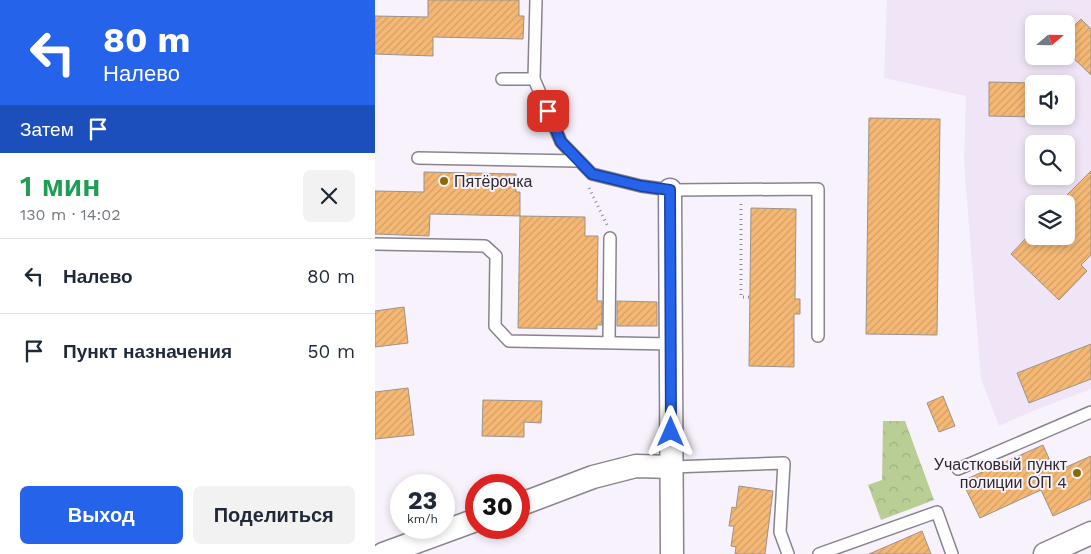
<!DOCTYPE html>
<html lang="ru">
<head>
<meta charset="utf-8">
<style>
	:root { --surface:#fff; --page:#f2f2f3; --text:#1f2937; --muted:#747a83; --line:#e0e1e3; --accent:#2563eb }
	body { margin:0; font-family:"Work Sans",sans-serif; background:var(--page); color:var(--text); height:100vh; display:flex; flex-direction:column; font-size:19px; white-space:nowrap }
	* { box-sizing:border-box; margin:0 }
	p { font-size:16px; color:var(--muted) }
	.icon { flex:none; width:28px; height:28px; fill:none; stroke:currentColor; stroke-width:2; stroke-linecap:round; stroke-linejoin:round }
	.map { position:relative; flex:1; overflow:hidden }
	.panel { display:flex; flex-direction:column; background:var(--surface); width:375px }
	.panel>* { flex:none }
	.banner { background:#2563eb; color:#fff; overflow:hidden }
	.needle { width:32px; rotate:70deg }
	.controls { position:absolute; left:650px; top:15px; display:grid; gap:10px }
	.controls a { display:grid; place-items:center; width:50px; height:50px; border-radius:8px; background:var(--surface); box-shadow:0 2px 8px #0003; font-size:25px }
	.speed { position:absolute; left:15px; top:474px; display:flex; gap:10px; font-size:25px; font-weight:700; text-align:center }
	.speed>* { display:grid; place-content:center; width:65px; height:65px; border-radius:50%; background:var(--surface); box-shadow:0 2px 8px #0003; line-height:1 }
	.speed small { font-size:12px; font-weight:400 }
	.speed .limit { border:8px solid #d22; background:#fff; color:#111 }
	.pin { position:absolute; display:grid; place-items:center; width:42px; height:42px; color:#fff; margin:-21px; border-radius:10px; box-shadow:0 2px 8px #0006 }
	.me { position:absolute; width:55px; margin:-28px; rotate:0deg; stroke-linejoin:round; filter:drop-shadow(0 0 4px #0008) }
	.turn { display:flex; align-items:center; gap:18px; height:105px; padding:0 20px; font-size:22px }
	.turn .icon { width:65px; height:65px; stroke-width:2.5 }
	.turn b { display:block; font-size:35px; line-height:42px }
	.then { display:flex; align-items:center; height:48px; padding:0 20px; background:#0003; gap:10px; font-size:19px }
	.round { display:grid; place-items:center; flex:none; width:52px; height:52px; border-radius:8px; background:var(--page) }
	.headline { display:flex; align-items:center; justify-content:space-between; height:85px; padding:0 20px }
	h1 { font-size:30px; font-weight:600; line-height:38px; color:#1e9e55 }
	.button { display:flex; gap:10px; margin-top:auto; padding:10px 20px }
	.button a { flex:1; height:58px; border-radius:8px; background:var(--accent); color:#fff; font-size:20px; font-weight:600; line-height:58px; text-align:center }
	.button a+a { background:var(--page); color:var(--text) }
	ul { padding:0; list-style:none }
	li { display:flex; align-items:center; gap:15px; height:75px; padding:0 20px; border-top:1px solid var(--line) }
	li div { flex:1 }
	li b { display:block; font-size:19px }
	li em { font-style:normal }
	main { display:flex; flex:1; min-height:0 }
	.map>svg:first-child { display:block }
</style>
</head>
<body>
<main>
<section class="panel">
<div class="banner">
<div class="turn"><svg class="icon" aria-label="left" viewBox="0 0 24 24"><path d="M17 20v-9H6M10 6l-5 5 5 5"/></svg><div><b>80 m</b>Налево</div></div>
<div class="then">Затем<svg class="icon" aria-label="arrive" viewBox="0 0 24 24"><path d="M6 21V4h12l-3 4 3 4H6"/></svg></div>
</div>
<div class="headline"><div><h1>1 мин</h1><p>130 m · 14:02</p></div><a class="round"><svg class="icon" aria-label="close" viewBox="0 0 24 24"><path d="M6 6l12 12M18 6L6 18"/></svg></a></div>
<ul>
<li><svg class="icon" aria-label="left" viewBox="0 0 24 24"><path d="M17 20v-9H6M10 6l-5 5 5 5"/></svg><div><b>Налево</b></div><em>80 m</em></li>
<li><svg class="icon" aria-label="arrive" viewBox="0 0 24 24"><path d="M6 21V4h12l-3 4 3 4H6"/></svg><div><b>Пункт назначения</b></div><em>50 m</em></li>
</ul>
<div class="button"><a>Выход</a><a>Поделиться</a></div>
</section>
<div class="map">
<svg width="716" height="554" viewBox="0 0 716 554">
	<defs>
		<pattern id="park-crowns" width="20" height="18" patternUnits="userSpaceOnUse" patternTransform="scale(1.25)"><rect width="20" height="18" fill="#b8ce94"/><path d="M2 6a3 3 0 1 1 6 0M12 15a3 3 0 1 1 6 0" fill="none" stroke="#9eb180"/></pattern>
		<pattern id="building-hatch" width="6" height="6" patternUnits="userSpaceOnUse" patternTransform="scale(1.25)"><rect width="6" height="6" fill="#f5b874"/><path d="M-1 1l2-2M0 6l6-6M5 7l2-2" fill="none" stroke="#d29e65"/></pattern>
	</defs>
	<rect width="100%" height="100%" fill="#f8f2fc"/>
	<path fill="#efe5f6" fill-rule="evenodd" d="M 512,0 L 716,0 L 716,389 L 660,410 L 624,426 L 606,379 L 589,162 L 591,96 L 509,78 ZM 659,24 L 691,24 L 691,56 L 659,56 ZM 659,84 L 691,84 L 691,116 L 659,116 ZM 659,144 L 691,144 L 691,176 L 659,176 ZM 659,204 L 691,204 L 691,236 L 659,236 Z"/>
	<polygon fill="url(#park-crowns)" points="508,421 530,421 559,500 506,520 493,485 507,480"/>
	<g fill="url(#building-hatch)" stroke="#9b938b">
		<polygon points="53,0 144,0 144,16 149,16 148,39 58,37 58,56 0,54 0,16 53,17"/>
		<polygon points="706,19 716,29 716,75 691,51 691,34"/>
		<polygon points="614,82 659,83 659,117 614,116"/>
		<polygon points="494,118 565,119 562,335 491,334"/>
		<polygon points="716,171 716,255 706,265 712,271 684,300 636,254 653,236 691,236 691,196"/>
		<polygon points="49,172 141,174 141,192 145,192 145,216 55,214 54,236 0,234 0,191 49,192"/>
		<polygon points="376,208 421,209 420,299 425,299 425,314 419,314 419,367 374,366"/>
		<polygon points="145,216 210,217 210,236 223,236 222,301 227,301 227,325 222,325 222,329 143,328"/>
		<polygon points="242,301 282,302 282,326 242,326"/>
		<polygon points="29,307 33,343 0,347 0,311"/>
		<polygon points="716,344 716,379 654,403 642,373"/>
		<polygon points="33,388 39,435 0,439 0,392"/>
		<polygon points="568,396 580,426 564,432 552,403"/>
		<polygon points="108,400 167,401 166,423 149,422 149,437 107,436"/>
		<polygon points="668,445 680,472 716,456 716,499 678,516 666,490 605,518 587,481"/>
		<polygon points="364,486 398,491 390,554 360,554 361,547 356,546 359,526 354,526 357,507 361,508"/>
		<polygon points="547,531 556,554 494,554"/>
	</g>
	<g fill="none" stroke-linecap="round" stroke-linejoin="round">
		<g stroke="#89838d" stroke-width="14">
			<g id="service">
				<polyline points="161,0 159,79 186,142 217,174 266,186 295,190 443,189 443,336"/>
				<polyline points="127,79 159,79"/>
				<polyline points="43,158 204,161"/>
				<polyline points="0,244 110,246 121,256 120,326 134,341 296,344"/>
				<polyline points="234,342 235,238"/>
				<polyline points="297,467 409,463 405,532 413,554"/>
				<polyline points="583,469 716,412"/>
				<polyline points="444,554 562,512 577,554"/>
			</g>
		</g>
		<g stroke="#89838d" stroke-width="25">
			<g id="minor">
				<polyline points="295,190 297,554"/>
				<polyline points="144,505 218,477 261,466 297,467"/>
				<polyline points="8,554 101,520"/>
				<polyline points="670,554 716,533"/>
			</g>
		</g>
		<g stroke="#8c888f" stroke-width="3" stroke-dasharray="1 4" stroke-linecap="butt">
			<polyline points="214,188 232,225"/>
			<polyline points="366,204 366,297 375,297"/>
		</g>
		<use href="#service" stroke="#fff" stroke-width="11"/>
		<use href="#minor" stroke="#fff" stroke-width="22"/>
	</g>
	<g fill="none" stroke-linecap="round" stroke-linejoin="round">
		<g stroke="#184099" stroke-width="12">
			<polyline id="route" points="173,111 186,142 217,174 266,186 295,190 296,432"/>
		</g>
		<use href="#route" stroke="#2563eb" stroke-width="9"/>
	</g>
	<g fill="#8a6b0a" stroke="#f8f2fc" stroke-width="2">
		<circle cx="69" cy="181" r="5"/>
		<circle cx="702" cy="473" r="5"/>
	</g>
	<g text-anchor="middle" stroke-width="4" stroke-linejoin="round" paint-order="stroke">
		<g font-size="16" fill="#2c2a2e" stroke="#f8f2fc" text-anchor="start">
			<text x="79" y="187">Пятёрочка</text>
			<text x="692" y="470" text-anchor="end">Участковый пункт<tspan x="692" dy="18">полиции ОП 4</tspan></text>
		</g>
	</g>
</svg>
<div class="controls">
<a><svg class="needle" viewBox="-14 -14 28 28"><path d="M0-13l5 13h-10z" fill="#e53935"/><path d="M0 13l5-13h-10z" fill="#747a83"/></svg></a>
<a><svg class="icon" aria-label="sound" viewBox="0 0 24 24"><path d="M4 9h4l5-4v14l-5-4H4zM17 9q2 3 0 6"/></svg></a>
<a><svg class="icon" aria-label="search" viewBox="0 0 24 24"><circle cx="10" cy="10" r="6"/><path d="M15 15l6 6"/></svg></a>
<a><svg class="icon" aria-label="layers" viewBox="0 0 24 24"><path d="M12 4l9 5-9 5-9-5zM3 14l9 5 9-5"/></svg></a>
</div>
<div class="speed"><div>23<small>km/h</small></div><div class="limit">30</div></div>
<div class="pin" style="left:173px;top:111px;background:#d93025"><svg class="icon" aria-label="arrive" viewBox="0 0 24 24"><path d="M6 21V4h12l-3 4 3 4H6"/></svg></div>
<svg class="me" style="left:296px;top:432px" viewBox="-20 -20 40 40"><path d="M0-17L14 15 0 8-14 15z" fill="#2563eb" stroke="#fff" stroke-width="4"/></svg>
</div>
</main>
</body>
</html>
